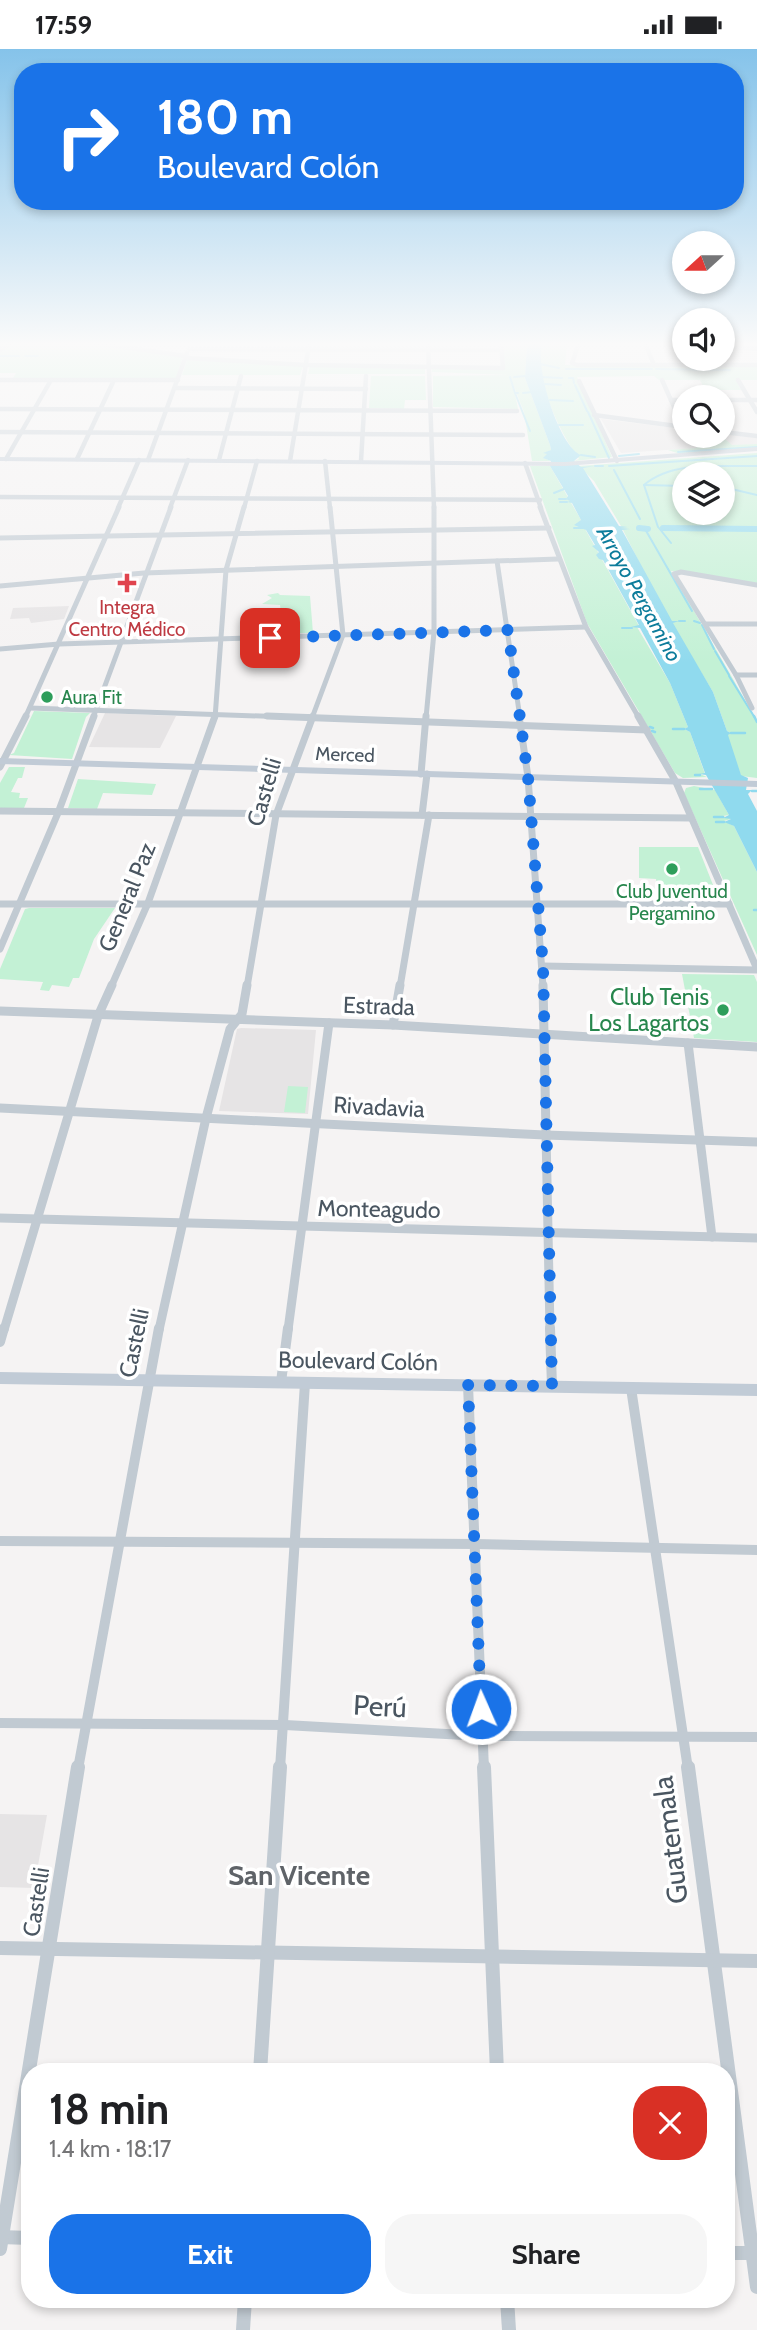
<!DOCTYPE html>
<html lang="en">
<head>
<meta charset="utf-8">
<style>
	:root { --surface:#fff; --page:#f6f6f6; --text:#202124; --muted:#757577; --accent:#1a73e8 }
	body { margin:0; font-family:Cabin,sans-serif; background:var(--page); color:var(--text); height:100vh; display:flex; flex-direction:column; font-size:26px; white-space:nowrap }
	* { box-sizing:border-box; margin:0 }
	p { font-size:23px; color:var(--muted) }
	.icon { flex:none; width:38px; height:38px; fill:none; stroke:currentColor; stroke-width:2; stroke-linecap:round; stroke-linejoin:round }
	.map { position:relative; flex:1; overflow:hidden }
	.drawer { position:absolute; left:21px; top:2014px; width:714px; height:245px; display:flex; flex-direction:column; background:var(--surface); border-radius:28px; box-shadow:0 4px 10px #0003 }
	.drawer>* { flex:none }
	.hud { position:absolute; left:14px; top:14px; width:730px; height:147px; border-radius:28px; box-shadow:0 4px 10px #0003; background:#1a73e8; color:#fff; overflow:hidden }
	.needle { width:46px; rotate:249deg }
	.controls { position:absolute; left:672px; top:182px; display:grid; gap:14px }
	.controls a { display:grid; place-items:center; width:63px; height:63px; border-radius:50%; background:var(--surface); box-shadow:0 4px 10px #0003; font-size:35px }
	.pin { position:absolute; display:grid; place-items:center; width:60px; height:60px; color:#fff; margin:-30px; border-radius:14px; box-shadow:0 4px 10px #0006 }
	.me { position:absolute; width:77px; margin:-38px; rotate:358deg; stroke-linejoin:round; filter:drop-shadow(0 0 5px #0008) }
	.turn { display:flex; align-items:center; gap:24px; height:147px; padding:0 28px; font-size:32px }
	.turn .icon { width:91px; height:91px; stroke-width:2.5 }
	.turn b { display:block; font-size:49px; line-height:60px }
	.round { display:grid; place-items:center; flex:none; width:74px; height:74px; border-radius:28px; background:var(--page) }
	.summary { display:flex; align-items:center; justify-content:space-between; height:119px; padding:0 28px }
	h1 { font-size:42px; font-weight:800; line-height:52px }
	.cta { display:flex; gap:14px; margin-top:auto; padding:14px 28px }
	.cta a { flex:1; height:80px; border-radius:28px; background:var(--accent); color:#fff; font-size:28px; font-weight:800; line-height:80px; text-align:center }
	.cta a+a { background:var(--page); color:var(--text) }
	.status { display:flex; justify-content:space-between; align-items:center; height:49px; padding:0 35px; background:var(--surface); direction:ltr }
	.status svg { height:19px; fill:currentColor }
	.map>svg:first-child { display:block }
</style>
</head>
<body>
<div class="status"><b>17:59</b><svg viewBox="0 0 49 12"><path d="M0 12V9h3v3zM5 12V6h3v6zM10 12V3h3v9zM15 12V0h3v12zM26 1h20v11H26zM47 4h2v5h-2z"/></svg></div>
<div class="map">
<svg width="757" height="2281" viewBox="0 0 757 2281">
	<rect width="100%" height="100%" fill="#f5f3f3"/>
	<g fill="#e6e4e5">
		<polygon points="601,370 684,380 684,387 723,385 757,389 757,395 621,404"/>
		<polygon points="69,557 64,570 31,574 29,569 10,570 13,559"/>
		<polygon points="105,664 152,666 176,667 160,699 89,698"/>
		<polygon points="241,979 316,981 308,1065 219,1062 237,980"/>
		<polygon points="0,1765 47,1766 34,1839 0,1838"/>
	</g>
	<g fill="#c3f1d5" fill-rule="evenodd">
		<polygon points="0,294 89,294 183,308 175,331 13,329 16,324 0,324"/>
		<polygon points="503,294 527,294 525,329 550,396 551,401 544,409 551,412 532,412 524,363 513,335 518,360 433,358 433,327 509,326 432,323 432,320 505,320"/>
		<path d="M 543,294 L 567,294 L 565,316 L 757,317 L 757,331 L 736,331 L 741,341 L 705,341 L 700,331 L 659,331 L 654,327 L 577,328 L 612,408 L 574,412 L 579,410 L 577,406 C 560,385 530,319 543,294 Z"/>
		<polygon points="187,311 303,317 300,326 182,326"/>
		<polygon points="310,317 425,320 425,325 308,325"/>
		<polygon points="371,327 425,327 426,351 405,351 404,360 369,359"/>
		<polygon points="725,390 732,396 757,395 757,400 680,405 668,401 697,399 692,393"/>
		<path d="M 757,404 L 757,534 L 671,522 L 757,672 L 757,729 L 741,727 L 727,686 L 731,684 L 727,682 L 713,643 L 659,553 L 621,477 L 594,432 L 579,417 ZM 684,425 L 723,425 L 723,464 L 684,464 Z"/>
		<polygon points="530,417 550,417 581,471 576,477 584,478 639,577 637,578 670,634 688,678 684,680 690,683 705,725 700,725 707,728 683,729 675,724 587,574"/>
		<polygon points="278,544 280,546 310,547 313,584 297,584 297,569 282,570 280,556 262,555 272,549 267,546"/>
		<polygon points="34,662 90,664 86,668 72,710 9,706 14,704"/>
		<polygon points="9,718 25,718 22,729 18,729 11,743 20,744 19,749 28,749 24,759 0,759 0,734"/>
		<polygon points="78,730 156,735 152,746 103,744 97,760 68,759"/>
		<polygon points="694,737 715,741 729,766 723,767 731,770 724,772 734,777 757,823 757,906 684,744 686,739"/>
		<polygon points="639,798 698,798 719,851 660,852 656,830 639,829"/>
		<polygon points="29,859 115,859 94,890 79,929 73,929 69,938 52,936 49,942 40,941 43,933 0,930 0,920 25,860"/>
		<polygon points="682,925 754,926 757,933 757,993 694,989"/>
		<polygon points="288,1037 308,1038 305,1064 284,1063"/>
	</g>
	<path fill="#90daee" d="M 527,294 L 543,294 C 533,314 559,398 581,406 L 574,412 L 581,418 L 595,417 L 583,419 L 619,477 L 628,478 L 621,479 L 630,480 L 622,481 L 672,572 L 679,572 L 673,574 L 713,643 L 727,682 L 731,684 L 728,686 L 741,726 L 748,729 L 746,741 L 752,741 L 748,745 L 757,762 L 757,823 L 734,777 L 724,773 L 731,770 L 723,769 L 729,766 L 706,726 L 699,725 L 705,724 L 690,683 L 684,680 L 688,678 L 670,634 L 640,579 L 631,578 L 639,576 L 603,511 L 599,510 L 596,506 L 599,503 L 592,497 L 595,496 L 586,481 L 574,476 L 581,471 L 572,454 L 567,453 L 570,452 L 566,450 L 568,447 L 550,417 L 551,412 L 543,409 L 547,405 L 543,404 L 551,401 L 550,396 L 525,329 Z"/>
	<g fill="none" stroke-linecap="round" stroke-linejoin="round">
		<g stroke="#90daee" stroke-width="2">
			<polyline points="0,307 19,307"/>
			<polyline points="25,307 38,307"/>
			<polyline points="540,315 559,319"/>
			<polyline points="566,320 652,320"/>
			<polyline points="656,320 730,321"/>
			<polyline points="510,328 515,344"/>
			<polyline points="514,328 526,327"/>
			<polyline points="541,328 562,329"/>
			<polyline points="569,329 573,329 574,334"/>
			<polyline points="545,335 561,336"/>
			<polyline points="575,336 587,362"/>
			<polyline points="518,344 515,344 530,382"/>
			<polyline points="523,344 532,343"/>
			<polyline points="550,351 573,352"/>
			<polyline points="588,363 609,409"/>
			<polyline points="559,376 583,376"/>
			<polyline points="678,403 757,398"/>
			<polyline points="581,406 595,408"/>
			<polyline points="619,407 639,405"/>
			<polyline points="595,417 603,417"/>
			<polyline points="609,417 757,407"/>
			<polyline points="614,421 640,470"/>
			<path d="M 644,436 C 673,411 721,418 757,417"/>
			<polyline points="644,436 658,478"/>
			<polyline points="644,436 684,437"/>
			<polyline points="723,438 757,446"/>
			<polyline points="554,444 564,440"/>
			<polyline points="559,450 566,450"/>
			<polyline points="560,453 567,453"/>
			<polyline points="574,479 583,479"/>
			<polyline points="659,479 671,494"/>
			<polyline points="645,480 668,520"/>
			<polyline points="668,520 692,562"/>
			<polyline points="679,572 685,572"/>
			<polyline points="694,572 700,574"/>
			<polyline points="702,576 714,600"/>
			<polyline points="622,579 632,579"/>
			<polyline points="715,602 729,626"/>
			<polyline points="729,627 755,669"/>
		</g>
		<g stroke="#90daee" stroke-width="2.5">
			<polyline points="754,667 757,673"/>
			<polyline points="650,678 653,679"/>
			<polyline points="673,680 684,680"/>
			<polyline points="652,682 655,683"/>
			<polyline points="731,684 745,684"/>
			<polyline points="695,726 700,726"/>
			<polyline points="700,740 712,740"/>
			<polyline points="752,742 757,742"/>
			<polyline points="714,768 723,768"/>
			<polyline points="716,773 724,773"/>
			<polyline points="754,861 757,861"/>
		</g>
		<g stroke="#90daee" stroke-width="6">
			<polyline points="639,479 648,480"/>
			<polyline points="663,479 757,480"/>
		</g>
		<g stroke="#c1cad2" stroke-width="4.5">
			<polyline points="95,294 186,307"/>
			<polyline points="428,294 434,459"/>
			<polyline points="579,294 572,314 577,316 757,316"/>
			<polyline points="645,294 654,316"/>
			<polyline points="675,294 684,295"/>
			<polyline points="723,297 757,300"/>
			<polyline points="189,300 502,301"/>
			<polyline points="0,301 11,294"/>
			<polyline points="186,309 306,316 503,319 501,294"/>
			<polyline points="0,331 178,331"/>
			<polyline points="662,331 683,378"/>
			<polyline points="738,331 757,363"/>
			<polyline points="579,332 617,412"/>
			<polyline points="175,339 366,340"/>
			<polyline points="671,351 684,351"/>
			<polyline points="723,351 757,351"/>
			<polyline points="0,360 517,362"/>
			<polyline points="594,366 684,378"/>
			<polyline points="0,383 523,386"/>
			<polyline points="723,383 757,387"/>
			<polyline points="6,410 51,331"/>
			<polyline points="77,410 114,331"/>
			<polyline points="148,411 187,304"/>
			<polyline points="219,411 241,327"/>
			<polyline points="290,412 309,296"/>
			<polyline points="325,412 330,459"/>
			<polyline points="361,412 366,327"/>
			<polyline points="525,414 541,459"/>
			<polyline points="0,448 540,451"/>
			<polyline points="118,459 139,411"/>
			<polyline points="170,459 188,411"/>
			<polyline points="244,459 257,412"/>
		</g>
		<g stroke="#c1cad2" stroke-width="5">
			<polyline points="540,458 586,578 639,669"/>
			<polyline points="0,489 549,479"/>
			<polyline points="497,512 520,669"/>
			<polyline points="0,537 144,524 558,510"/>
			<polyline points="706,575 757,575"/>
			<polyline points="0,600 59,595 586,578"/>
			<polyline points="736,626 757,626"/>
			<polyline points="30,659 316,669"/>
			<polyline points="752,659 736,626 674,525 681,523 757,536"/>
			<polyline points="25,669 119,458"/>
			<polyline points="93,669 171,458"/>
			<polyline points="215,669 226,521 244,458"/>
			<polyline points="312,669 343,586 330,458"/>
			<polyline points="426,669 434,583 434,458"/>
		</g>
		<g stroke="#c1cad2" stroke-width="7">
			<polyline points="267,667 647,681"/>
			<polyline points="519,667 528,728 543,938"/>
			<polyline points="638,667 676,733 757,920"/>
			<polyline points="0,718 26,667"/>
			<polyline points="421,725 426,667"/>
			<polyline points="0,762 691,769"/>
			<polyline points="422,766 427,725"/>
			<polyline points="0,855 729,855"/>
			<polyline points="0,900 58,764 94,667"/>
			<polyline points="543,917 757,921"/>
			<polyline points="111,938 148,854 215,667"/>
			<polyline points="247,938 276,766 313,667"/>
			<polyline points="400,938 429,766"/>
		</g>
		<g stroke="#c1cad2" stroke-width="9">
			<polyline points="543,936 550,1281"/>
			<polyline points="0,962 393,976 757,998"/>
			<polyline points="393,976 400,936"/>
			<polyline points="688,994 712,1188"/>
			<polyline points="0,1059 545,1086 757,1093"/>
			<polyline points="0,1169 757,1189"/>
			<polyline points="4,1281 98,967 112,936"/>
			<polyline points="159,1281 206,1069 230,980 242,965 247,936"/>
			<polyline points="288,1281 329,974"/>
		</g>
		<g stroke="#c1cad2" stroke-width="10">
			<polyline points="550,1279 552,1337"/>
			<polyline points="0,1293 4,1279"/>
			<polyline points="281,1333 288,1279"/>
			<polyline points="468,1336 484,1720"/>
			<polyline points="631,1339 688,1720"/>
			<polyline points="0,1492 476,1495 757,1501"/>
			<polyline points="0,1674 285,1676 482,1687 757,1688"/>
			<polyline points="78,1720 159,1279"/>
			<polyline points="280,1720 305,1334"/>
		</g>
		<g stroke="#c1cad2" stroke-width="14">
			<polyline points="484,1718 497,2023"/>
			<polyline points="688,1718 757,2238"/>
			<polyline points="0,1899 757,1912"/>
			<polyline points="260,2023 280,1718"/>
			<polyline points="0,2188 30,2189"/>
			<polyline points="0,2200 78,1718"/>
			<polyline points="726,2204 755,2204"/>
			<polyline points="507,2250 509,2281"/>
			<polyline points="243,2281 245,2250"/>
		</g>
		<g fill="#c1cbd6" fill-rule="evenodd">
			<polygon points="757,398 757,402 565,417 0,412 0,408 565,413"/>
			<polygon points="0,709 757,732 757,738 0,715"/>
			<polygon points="0,1323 757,1335 757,1347 0,1335"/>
		</g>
	</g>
	<linearGradient id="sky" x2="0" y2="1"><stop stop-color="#85c3ea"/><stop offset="0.48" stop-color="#fafafa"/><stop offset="1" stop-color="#fafafa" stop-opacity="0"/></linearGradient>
	<rect width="757" height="614" fill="url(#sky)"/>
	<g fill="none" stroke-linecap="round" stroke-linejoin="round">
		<polyline stroke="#1a73e8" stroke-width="12" stroke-dasharray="0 21.6" points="270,589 508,581 528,728 543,917 552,1337 468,1336 481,1660"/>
	</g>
	<path fill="#e0444e" stroke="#fff" stroke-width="2.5" d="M123.5 523.5h7v7h7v7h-7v7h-7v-7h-7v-7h7z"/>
	<g fill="#2e9e5b" stroke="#fff" stroke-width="2.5">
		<circle cx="47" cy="648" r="7"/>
		<circle cx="672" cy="820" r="7"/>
		<circle cx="723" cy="961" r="7"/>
	</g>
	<g text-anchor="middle" stroke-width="7" stroke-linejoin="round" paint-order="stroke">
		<g font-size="19" fill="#be3a42" stroke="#fff">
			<text x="127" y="565">Integra<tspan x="127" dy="22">Centro Médico</tspan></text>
		</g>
		<g font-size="19" fill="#27864d" stroke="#fff" text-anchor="start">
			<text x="61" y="655">Aura Fit</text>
			<text x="672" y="849" text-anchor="middle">Club Juventud<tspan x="672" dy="22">Pergamino</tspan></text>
		</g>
		<g font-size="19" fill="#4a5661" stroke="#fff">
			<text transform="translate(345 705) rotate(2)" y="7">Merced</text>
		</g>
		<g font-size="21" font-style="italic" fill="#0c7c9b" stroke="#fff">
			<text transform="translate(639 545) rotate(61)" y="7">Arroyo Pergamino</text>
		</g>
		<g font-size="23" fill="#4a5661" stroke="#fff">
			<text transform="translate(264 743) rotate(-74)" y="8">Castelli</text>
			<text transform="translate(127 848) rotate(-68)" y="8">General Paz</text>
			<text transform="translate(379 957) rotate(2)" y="8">Estrada</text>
			<text transform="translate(379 1058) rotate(3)" y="8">Rivadavia</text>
			<text transform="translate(379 1160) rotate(1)" y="8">Monteagudo</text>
			<text transform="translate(134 1294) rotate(-78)" y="8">Castelli</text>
			<text transform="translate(358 1312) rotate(1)" y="8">Boulevard Colón</text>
			<text transform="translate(36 1853) rotate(-81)" y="8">Castelli</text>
		</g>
		<g font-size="23" fill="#27864d" stroke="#fff" text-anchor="end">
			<text x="709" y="956">Club Tenis<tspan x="709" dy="26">Los Lagartos</tspan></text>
		</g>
		<g font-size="28" fill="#4a5661" stroke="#fff">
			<text transform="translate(380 1657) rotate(3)" y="10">Perú</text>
			<text transform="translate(670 1791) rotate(-97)" y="10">Guatemala</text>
		</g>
		<g font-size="28" font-weight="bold" fill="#5f6368" stroke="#fff">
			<text x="299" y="1836">San Vicente</text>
		</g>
	</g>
</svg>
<div class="controls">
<a><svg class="needle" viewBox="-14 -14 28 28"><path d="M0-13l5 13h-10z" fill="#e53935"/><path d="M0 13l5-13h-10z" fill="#757577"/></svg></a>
<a><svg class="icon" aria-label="sound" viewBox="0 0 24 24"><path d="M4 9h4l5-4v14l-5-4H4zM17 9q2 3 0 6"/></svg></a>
<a><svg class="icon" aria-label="search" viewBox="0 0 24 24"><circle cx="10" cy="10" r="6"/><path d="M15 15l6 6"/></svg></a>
<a><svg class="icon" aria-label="layers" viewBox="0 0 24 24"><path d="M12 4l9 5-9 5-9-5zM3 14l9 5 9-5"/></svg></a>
</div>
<div class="pin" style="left:270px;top:589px;background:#d93025"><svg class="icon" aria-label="arrive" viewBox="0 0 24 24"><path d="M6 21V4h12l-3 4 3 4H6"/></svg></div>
<svg class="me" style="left:481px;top:1660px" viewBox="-20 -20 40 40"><circle r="17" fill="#1a73e8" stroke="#fff" stroke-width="3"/><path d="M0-11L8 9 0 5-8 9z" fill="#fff"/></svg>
<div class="hud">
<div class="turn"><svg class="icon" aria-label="right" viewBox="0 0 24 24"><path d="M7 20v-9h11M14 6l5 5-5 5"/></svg><div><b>180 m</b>Boulevard Colón</div></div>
</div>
<section class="drawer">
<div class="summary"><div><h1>18 min</h1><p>1.4 km · 18:17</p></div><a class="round" style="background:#d93025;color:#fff"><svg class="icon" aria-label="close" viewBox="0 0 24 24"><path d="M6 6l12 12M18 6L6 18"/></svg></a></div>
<div class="cta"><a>Exit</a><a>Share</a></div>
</section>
</div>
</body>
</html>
